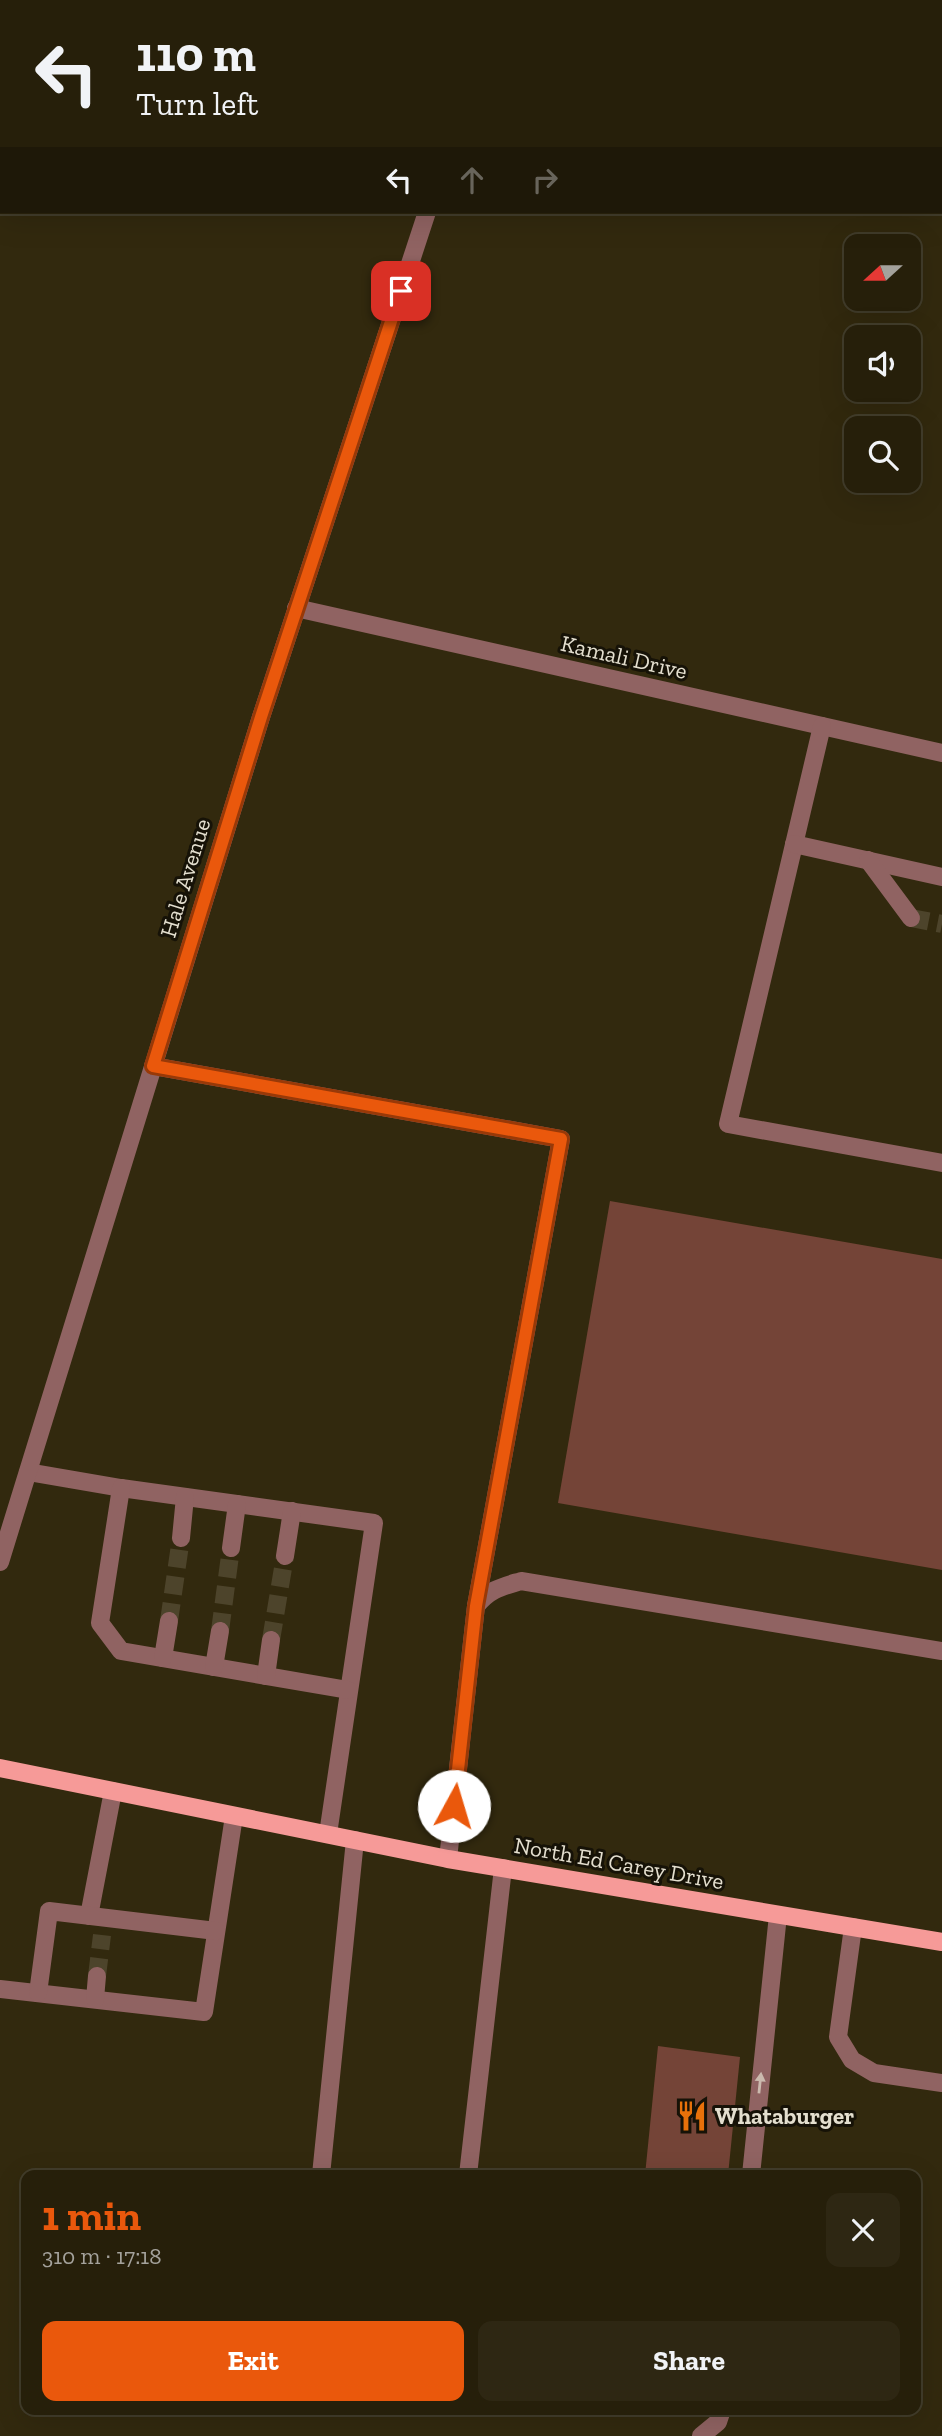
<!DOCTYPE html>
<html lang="en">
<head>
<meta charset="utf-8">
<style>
	:root { --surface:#261f0a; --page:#2e2713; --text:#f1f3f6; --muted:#a4a29c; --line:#423d2b; --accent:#ea580c }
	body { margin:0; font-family:"Zilla Slab",serif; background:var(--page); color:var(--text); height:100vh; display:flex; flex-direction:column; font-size:26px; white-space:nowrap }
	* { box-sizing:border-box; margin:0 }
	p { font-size:23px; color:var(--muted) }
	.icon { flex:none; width:38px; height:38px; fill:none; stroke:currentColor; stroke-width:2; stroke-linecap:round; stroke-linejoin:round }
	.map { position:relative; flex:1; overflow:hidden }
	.drawer { position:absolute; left:21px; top:2170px; width:900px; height:245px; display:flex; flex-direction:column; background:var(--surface); border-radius:14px; box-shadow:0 7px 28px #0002,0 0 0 2px var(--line) }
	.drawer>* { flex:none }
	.top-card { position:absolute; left:0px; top:0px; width:943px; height:214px; box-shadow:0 7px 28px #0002,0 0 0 2px var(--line); background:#261f0a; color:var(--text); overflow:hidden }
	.needle { width:46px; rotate:249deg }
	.tools { position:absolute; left:844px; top:234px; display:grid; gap:14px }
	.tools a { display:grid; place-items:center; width:77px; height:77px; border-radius:14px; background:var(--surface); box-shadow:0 7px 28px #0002,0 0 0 2px var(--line); font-size:35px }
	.pin { position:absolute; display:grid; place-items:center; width:60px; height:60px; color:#fff; margin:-30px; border-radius:14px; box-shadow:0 4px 10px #0006 }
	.me { position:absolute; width:77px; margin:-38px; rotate:6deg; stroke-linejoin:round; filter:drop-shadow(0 0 5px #0008) }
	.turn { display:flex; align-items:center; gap:24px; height:147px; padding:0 21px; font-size:32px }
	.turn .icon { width:91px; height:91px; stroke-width:2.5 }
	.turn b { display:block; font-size:49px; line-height:60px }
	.lanes { display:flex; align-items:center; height:66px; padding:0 21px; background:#0003; justify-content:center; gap:35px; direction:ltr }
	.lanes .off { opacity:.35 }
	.round { display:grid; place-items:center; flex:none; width:74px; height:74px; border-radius:14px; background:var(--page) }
	.overview { display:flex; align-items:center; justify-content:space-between; height:119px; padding:0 21px }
	h1 { font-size:42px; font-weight:800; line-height:52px; color:var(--accent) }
	.button { display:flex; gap:14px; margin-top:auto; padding:14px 21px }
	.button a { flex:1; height:80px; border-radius:14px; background:var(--accent); color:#fff; font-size:28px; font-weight:800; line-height:80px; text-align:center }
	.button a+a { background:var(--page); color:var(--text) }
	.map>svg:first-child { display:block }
</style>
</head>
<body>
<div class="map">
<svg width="942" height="2436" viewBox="0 0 942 2436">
	<rect width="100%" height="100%" fill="#32290e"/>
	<g fill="#744437">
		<polygon points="610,1201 942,1259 942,1570 558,1503"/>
		<polygon points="658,2046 740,2057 728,2175 645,2175"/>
	</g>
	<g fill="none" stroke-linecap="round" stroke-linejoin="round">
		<g stroke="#4d442b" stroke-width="18" stroke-dasharray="18 9" stroke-linecap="butt">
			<polyline points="911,918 942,924"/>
			<polyline points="169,1621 181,1538"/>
			<polyline points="220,1631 231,1548"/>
			<polyline points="271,1640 285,1556"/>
			<polyline points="97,1976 102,1935"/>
		</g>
		<g stroke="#906362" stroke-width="18">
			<polyline points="881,0 886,2"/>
			<polyline points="496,2 496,0"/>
			<polyline points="914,2 915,0"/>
			<polyline points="942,164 942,165"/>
			<polyline points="296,608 942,753"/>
			<polyline points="822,726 728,1124 942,1163"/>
			<polyline points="794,844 942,877"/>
			<polyline points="868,860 911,918"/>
			<polyline points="153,1066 561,1139 476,1606"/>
			<polyline points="28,1472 121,1488 374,1523 328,1834"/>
			<polyline points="121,1488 100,1623 121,1651 348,1690"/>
			<polyline points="181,1538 185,1497"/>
			<polyline points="231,1548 237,1504"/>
			<polyline points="285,1556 292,1511"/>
			<polyline points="0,1562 261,717 427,212"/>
			<polyline points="163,1658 169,1621"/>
			<polyline points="214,1667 220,1631"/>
			<polyline points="266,1676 271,1640"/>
			<path d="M 448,1859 L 476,1606 C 490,1589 501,1587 521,1581 L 942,1651"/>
			<polyline points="89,1916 113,1791"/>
			<polyline points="853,1927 838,2037 852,2060 874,2073 942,2083"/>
			<polyline points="0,1989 204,2012 234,1816"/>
			<polyline points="38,1993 49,1911 216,1931"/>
			<polyline points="95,1999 97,1976"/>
			<polyline points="321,2175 355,1840"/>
			<polyline points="468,2175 503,1868"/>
			<polyline points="751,2175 778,1915"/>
			<polyline points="701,2436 718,2422 722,2410"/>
		</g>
		<polyline stroke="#f69a98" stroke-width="18" points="0,1768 448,1859 942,1942"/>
	</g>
	<defs><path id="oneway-solid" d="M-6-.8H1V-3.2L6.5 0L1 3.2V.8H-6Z" transform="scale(1.75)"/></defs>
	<use fill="#cbbaae" href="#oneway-solid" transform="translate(760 2083) rotate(-84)"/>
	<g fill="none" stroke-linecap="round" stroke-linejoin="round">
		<g stroke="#983908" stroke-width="18">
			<polyline id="route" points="401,291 261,717 153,1066 561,1139 476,1606 454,1806"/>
		</g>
		<use href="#route" stroke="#ea580c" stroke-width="12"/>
	</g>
	<defs>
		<g id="restaurant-bare" transform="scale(2.415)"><path d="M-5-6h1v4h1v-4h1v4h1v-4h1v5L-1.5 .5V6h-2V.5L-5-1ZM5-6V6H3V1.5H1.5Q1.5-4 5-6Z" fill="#e8710a" stroke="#161207" stroke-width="2.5" paint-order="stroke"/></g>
	</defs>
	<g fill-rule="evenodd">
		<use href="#restaurant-bare" x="692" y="2116"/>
	</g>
	<g text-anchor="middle" stroke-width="6" stroke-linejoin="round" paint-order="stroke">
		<g font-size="23" fill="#e4dfcf" stroke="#161207">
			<text transform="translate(624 657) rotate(13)" y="8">Kamali Drive</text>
			<text transform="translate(185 878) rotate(-73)" y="8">Hale Avenue</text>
			<text transform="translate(619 1863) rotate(10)" y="8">North Ed Carey Drive</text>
		</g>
		<g font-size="23" font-weight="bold" fill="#e4dfcf" stroke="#161207" text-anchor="start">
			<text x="715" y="2124">Whataburger</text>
		</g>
	</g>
</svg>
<div class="tools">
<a><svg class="needle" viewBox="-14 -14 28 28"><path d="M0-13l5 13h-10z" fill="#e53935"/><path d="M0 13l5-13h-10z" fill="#a4a29c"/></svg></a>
<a><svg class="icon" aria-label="sound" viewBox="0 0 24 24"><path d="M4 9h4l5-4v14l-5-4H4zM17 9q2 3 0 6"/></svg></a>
<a><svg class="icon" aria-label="search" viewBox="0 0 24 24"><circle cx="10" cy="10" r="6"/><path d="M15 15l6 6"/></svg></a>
</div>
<div class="pin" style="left:401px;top:291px;background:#d93025"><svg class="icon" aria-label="arrive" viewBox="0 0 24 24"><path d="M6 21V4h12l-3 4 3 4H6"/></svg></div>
<svg class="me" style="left:454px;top:1806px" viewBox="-20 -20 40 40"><circle r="19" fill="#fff"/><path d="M0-13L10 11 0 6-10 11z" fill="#ea580c"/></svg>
<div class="top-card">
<div class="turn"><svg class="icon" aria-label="left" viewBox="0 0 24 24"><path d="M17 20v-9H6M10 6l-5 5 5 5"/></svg><div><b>110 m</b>Turn left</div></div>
<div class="lanes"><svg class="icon" aria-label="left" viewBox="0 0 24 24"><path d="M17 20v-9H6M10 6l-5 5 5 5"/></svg><svg class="icon off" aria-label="ahead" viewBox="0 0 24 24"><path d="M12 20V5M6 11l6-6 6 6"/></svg><svg class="icon off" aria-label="right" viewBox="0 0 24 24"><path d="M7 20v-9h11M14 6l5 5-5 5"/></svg></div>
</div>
<section class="drawer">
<div class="overview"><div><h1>1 min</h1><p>310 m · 17:18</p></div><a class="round"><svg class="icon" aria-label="close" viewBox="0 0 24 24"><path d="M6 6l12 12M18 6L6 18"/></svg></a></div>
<div class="button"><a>Exit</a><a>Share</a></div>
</section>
</div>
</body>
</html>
